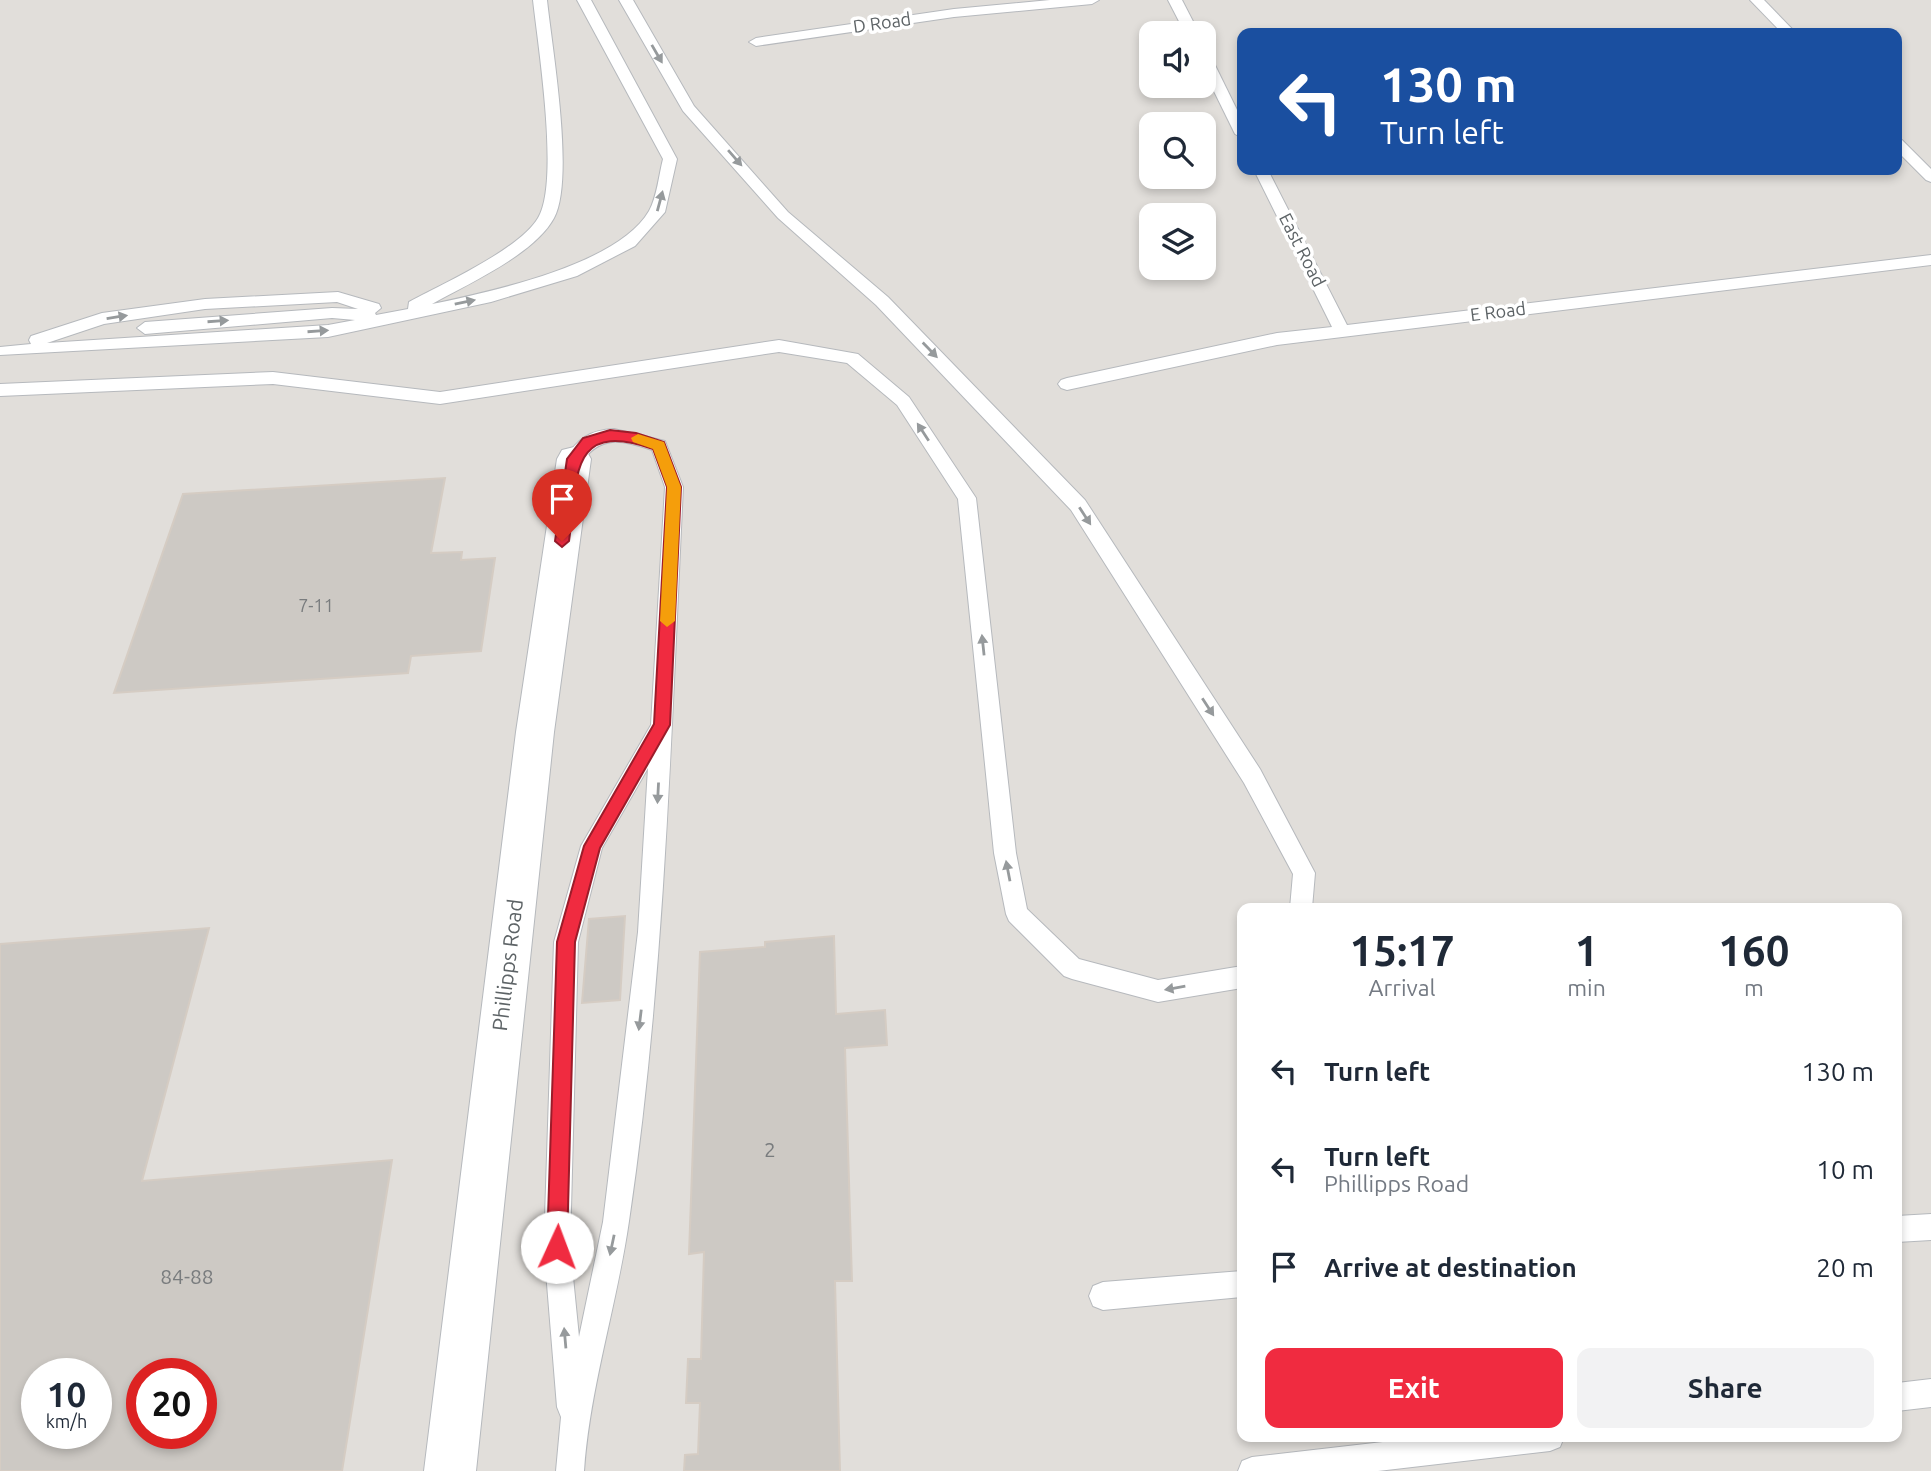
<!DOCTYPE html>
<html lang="en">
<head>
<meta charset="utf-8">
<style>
	:root { --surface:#fff; --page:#f2f2f3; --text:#1f2937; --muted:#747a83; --accent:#f02b40 }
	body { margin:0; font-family:Ubuntu,sans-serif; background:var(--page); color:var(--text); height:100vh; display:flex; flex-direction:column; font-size:26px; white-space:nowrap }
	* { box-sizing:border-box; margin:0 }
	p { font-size:23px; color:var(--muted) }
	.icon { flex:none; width:38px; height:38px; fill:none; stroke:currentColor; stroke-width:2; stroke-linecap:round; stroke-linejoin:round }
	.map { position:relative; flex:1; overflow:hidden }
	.panel { position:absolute; left:1237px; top:903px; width:665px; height:539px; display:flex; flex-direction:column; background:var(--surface); border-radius:14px; box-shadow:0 4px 10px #0003 }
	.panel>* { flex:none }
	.banner { position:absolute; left:1237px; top:28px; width:665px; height:147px; border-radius:14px; box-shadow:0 4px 10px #0003; background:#1a4fa0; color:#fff; overflow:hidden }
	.buttons { position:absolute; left:1139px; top:21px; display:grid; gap:14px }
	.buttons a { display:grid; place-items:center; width:77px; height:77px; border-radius:14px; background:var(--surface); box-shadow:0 4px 10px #0003; font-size:35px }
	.speed { position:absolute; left:21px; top:1358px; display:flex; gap:14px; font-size:35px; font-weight:700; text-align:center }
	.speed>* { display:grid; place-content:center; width:91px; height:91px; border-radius:50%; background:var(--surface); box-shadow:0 4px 10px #0003; line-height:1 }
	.speed small { font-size:18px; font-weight:400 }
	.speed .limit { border:10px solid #d22; background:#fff; color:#111 }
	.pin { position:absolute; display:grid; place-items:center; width:60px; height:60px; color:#fff; margin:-72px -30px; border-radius:50% 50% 50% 0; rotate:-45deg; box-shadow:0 0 7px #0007 }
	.pin .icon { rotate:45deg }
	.me { position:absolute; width:77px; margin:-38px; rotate:2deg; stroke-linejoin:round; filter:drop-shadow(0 0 5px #0008) }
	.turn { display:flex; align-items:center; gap:24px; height:147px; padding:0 28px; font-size:32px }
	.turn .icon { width:91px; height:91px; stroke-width:2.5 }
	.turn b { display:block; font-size:49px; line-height:60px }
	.eta { display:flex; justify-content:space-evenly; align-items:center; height:119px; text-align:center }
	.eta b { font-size:42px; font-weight:700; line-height:49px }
	.primary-button { display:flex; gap:14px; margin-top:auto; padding:14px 28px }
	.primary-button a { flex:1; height:80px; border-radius:14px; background:var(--accent); color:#fff; font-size:28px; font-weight:700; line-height:80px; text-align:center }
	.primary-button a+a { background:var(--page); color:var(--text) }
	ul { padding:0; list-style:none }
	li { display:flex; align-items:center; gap:21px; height:98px; padding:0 28px }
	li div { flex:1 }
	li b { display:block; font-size:26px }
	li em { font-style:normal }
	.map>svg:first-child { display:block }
</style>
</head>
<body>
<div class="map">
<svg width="1931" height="1471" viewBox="0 0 1931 1471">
	<rect width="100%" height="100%" fill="#f0ece5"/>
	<path fill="#e1deda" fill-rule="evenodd" d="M 0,0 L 1931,0 L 1931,1471 L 0,1471 ZM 1152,33 L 1204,33 L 1204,86 L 1152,86 ZM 1242,33 L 1897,33 L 1897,170 L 1242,170 ZM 1152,124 L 1204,124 L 1204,177 L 1152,177 ZM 1152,215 L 1204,215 L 1204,268 L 1152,268 ZM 1242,908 L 1897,908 L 1897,1437 L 1242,1437 ZM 37,1374 L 96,1374 L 96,1433 L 37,1433 ZM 142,1374 L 201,1374 L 201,1433 L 142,1433 Z"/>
	<g fill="#cdc9c4" stroke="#d5ccc3" stroke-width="2" fill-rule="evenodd">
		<polygon points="445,478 431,553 462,552 461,560 495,558 481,651 411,656 408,673 114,693 183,494"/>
		<polygon points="625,916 620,1000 582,1003 589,919"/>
		<path d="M 209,928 L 142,1181 L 392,1160 L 342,1471 L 0,1471 L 0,944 ZM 37,1374 L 96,1374 L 96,1433 L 37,1433 ZM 142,1374 L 201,1374 L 201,1433 L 142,1433 Z"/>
		<polygon points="834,936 836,1014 885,1010 887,1045 845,1048 852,1281 835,1281 840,1471 684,1471 685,1455 698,1454 700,1403 686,1403 688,1359 701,1359 704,1252 689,1254 700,952 765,947 765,942"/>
	</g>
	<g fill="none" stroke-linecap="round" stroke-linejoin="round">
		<g stroke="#b6b9bd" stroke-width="2">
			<g id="service">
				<path d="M 533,0 L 547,0 C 552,48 575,179 554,218 C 534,255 467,284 432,304 C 489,292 618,265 649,211 C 657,197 659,174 663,159 L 577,0 L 591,0 L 677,159 L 665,212 L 635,246 L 577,276 L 491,302 L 328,337 L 0,355 L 0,347 L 31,344 L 29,340 L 31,336 L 102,313 L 205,299 L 338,292 L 379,304 L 381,308 L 375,313 L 376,315 L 408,309 L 409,302 C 442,284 520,249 538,218 C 560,182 538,46 533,0 ZM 337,302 L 358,309 L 332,308 L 145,322 L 137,328 L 145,334 L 332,318 L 355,320 L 328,325 L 47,343 L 104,324 L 205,309 Z"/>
				<polygon points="619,0 633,0 694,106 788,212 888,297 1085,500 1260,769 1315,873 1312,908 1290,908 1293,874 1244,783 1071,510 876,305 778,218 683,111"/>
				<polygon points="1050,0 1099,0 1092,4 954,17 756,46 749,42 756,38 954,9"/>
				<polygon points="1168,0 1182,0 1199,33 1185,33"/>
				<polygon points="1750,0 1764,0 1796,33 1782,33"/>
				<polygon points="1204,53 1211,57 1242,120 1242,138 1235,134 1204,71"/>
				<polygon points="1897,139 1902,140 1931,169 1931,182 1926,180 1897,151"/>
				<polygon points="1254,170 1268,170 1347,325 1931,255 1931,265 1277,345 1067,390 1061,388 1058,384 1061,380 1067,378 1277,333 1332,327"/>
				<polygon points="779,340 858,354 909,397 976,498 1016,853 1027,909 1079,959 1158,980 1242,966 1242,988 1158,1002 1072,979 1064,976 1009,921 1006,914 994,853 958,499 897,405 847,363 779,352 440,404 273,384 0,396 0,384 273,372 440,392"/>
				<path d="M 614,429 L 665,441 L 683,487 C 671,732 665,978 629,1221 C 617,1305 590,1386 584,1471 L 556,1471 L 561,1417 L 557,1407 L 544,1247 L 554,942 L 581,846 L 651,725 L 665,487 L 652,450 C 621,440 601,434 580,464 L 568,464 L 565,459 C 577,439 590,430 614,429 ZM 648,768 L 638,932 L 603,1222 L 579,1337 L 570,1247 L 578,942 L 602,848 Z"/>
				<polygon points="1931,1214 1931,1240 1897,1242 1897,1216"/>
				<polygon points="1242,1271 1242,1297 1103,1310 1093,1306 1089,1296 1093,1286 1103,1282"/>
				<polygon points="1931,1379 1931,1407 1897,1411 1897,1383"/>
				<polygon points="1426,1437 1564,1437 1560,1447 1550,1451 1378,1471 1238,1471 1242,1461 1252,1457"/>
			</g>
		</g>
		<g stroke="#b6b9bd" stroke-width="2">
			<polygon id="minor" points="574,447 586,450 591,459 554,732 476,1471 424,1471 516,732 557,459 562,450"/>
		</g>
		<use href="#service" fill="#fff" fill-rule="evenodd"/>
		<use href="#minor" fill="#fff" fill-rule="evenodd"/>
	</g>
	<defs><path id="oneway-solid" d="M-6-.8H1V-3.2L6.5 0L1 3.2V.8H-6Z" transform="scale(1.75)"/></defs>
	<g fill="#969a9c">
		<use href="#oneway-solid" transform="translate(657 54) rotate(60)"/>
		<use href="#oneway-solid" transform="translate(735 158) rotate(49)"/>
		<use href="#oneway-solid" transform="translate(660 201) rotate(-75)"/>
		<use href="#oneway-solid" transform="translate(465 302) rotate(-12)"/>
		<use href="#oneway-solid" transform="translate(117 317) rotate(-9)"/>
		<use href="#oneway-solid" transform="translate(218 321) rotate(-4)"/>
		<use href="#oneway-solid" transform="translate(318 331) rotate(-4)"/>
		<use href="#oneway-solid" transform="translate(930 350) rotate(46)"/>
		<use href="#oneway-solid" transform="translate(923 432) rotate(-123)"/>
		<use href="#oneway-solid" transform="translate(1085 516) rotate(57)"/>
		<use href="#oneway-solid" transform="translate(983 645) rotate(-96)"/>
		<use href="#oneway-solid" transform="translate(1208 707) rotate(57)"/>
		<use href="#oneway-solid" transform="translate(658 793) rotate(93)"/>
		<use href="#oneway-solid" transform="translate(1008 871) rotate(-101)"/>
		<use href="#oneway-solid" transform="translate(1175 988) rotate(170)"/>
		<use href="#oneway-solid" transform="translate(640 1020) rotate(97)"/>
		<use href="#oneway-solid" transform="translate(612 1245) rotate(102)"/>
		<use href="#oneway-solid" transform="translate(565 1338) rotate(-95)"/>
	</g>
	<path fill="#f02b40" stroke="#9c1c2a" stroke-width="2" d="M 610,430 L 636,433 L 664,442 L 681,487 L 670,725 L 600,848 L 575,942 L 567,1247 L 564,1254 L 557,1257 L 550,1254 L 547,1247 L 557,942 L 584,846 L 654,724 L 667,487 L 653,449 C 568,419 578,479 569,541 L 562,547 L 555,541 L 567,459 L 583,438 Z"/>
	<polygon fill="#f59e0b" points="638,434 664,442 681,487 675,621 667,627 660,621 667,487 653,449 633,442 631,438"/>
	<g text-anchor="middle" stroke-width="7" stroke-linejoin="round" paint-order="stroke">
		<g font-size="18" fill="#5d6366" stroke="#fff">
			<text transform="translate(882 23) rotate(-8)" y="6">D Road</text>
			<text transform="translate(1302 250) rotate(63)" y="6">East Road</text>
			<text transform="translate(1498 312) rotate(-7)" y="6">E Road</text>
		</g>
		<g font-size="18" fill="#797c7e">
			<text x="316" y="612">7-11</text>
		</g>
		<g font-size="21" fill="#5d6366" stroke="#fff">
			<text transform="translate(508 965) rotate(-83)" y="7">Phillipps Road</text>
		</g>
		<g font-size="21" fill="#797c7e">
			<text x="770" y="1157">2</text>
			<text x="187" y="1284">84-88</text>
		</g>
	</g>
</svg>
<div class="buttons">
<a><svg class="icon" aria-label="sound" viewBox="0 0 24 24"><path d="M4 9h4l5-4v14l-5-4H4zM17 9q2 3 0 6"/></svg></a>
<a><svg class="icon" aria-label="search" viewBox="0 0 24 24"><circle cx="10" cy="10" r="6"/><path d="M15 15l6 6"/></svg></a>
<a><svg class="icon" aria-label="layers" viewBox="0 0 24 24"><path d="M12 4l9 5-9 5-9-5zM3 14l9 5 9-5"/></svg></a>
</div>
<div class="speed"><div>10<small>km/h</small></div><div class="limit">20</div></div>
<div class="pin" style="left:562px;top:541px;background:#d93025"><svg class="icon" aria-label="arrive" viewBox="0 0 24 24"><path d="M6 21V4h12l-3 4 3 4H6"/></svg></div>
<svg class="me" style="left:557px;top:1247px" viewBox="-20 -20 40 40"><circle r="19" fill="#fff"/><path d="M0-13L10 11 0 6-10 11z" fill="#f02b40"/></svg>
<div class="banner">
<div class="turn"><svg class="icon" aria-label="left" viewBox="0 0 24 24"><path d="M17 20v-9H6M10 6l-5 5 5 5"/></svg><div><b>130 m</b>Turn left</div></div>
</div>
<section class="panel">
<div class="eta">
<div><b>15:17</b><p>Arrival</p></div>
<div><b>1</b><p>min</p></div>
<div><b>160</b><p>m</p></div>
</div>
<ul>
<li><svg class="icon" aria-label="left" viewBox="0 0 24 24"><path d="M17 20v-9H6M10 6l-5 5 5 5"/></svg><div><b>Turn left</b></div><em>130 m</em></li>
<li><svg class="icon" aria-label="left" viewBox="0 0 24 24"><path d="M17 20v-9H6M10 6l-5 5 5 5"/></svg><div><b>Turn left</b><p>Phillipps Road</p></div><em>10 m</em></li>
<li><svg class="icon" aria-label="arrive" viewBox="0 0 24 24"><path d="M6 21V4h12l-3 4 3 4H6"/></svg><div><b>Arrive at destination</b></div><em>20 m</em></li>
</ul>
<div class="primary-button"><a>Exit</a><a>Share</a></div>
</section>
</div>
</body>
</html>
